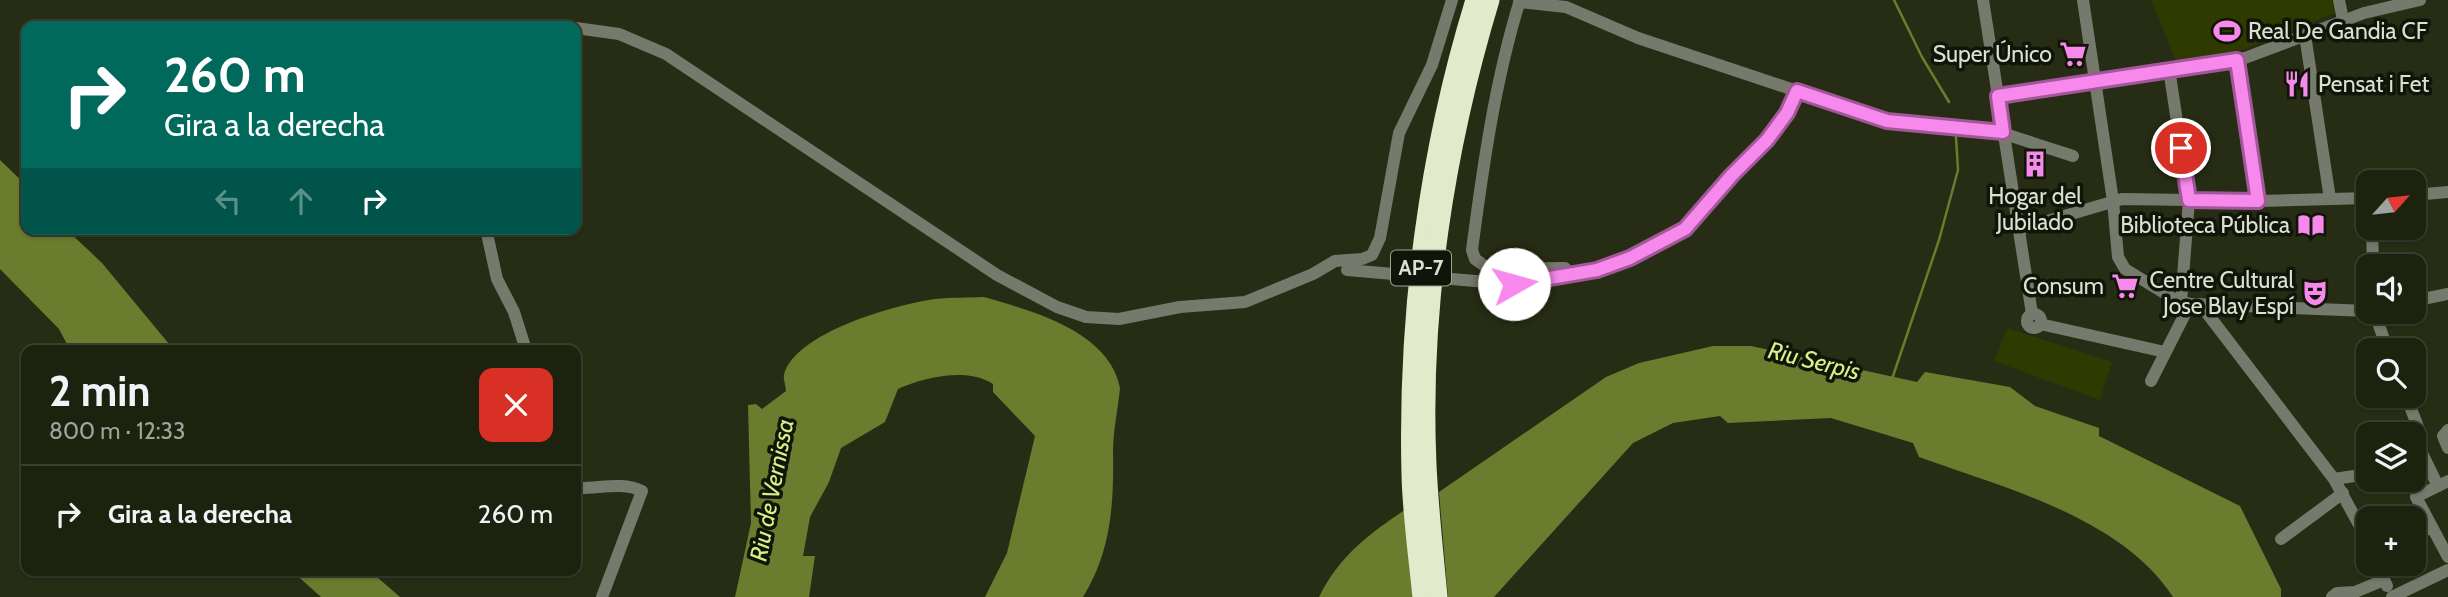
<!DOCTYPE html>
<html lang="es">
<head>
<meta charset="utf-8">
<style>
	:root { --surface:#1d220f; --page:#2a2f1d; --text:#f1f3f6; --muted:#a0a49e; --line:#3b3f2f }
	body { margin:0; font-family:Cabin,sans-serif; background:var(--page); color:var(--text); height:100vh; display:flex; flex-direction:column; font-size:26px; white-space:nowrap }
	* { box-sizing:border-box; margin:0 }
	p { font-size:23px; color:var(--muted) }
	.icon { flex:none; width:38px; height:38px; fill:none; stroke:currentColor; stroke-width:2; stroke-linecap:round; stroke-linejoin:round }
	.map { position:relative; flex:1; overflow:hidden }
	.panel { position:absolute; left:21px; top:345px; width:560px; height:231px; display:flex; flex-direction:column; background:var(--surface); border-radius:14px; box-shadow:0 2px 5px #0004,0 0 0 2px var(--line) }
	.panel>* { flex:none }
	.banner { position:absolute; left:21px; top:21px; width:560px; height:214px; border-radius:14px; box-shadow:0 2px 5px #0004,0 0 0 2px var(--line); background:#00695c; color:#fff; overflow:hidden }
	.needle { width:46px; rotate:63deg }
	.tools { position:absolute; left:2356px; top:170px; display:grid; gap:14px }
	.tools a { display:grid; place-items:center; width:70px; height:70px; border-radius:14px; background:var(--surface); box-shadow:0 2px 5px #0004,0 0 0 2px var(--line); font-size:35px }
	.pin { position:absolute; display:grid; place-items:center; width:60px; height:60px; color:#fff; margin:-30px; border:4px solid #fff; border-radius:50%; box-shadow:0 2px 7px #0007 }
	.me { position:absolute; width:77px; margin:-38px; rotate:83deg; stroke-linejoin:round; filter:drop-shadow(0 0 5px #0008) }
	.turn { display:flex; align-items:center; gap:24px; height:147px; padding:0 28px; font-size:32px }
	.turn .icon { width:91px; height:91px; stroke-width:2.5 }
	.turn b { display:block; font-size:49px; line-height:60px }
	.lanes { display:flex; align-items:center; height:66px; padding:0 28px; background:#0003; justify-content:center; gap:35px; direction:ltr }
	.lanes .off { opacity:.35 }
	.round { display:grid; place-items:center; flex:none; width:74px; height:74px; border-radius:14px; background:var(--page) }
	.overview { display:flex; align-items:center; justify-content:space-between; height:119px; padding:0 28px }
	h1 { font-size:42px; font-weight:700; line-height:52px }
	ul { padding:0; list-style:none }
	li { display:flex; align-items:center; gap:21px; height:98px; padding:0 28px; border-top:2px solid var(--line) }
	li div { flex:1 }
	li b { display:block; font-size:26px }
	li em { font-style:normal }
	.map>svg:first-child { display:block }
</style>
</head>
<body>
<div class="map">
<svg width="2448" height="597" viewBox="0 0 2448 597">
	<rect width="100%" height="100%" fill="#272d14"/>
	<g fill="#2f3a01">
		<polygon points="2151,0 2332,0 2335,13 2245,49 2176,61"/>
		<polygon points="2007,328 2112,362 2100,400 1994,361"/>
	</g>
	<g fill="#6a7c2e">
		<polygon points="0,160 26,185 26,229 66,229 102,263 174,350 70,350 59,329 0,269"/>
		<path d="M 984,297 C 1032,311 1109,331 1120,388 C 1118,409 1113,431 1113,452 C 1114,504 1111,552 1083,597 L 985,597 L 1007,553 L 1035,436 L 993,392 L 993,384 C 968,367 924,377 898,389 L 885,422 L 841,448 L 829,482 L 810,517 L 803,556 L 815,556 L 809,597 L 735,597 L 751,523 L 748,405 L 756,404 L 762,409 L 786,391 C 786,386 783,379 784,375 C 795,332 898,304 935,299 C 951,297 968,298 984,297 Z"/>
		<path d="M 1713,346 L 1751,346 L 1917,382 L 1925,372 L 2010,387 L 2035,406 L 2099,428 L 2099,436 L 2240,506 L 2281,589 L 2281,597 L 2173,597 C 2121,517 2004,488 1919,457 L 1913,443 L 1831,418 L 1728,423 L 1720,416 L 1673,423 L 1633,443 L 1494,597 L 1448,597 L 1439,492 L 1606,377 L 1639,363 Z"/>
		<path d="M 1406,509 L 1414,597 L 1319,597 C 1339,556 1369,534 1406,509 Z"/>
		<polygon points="292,571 370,571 400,597 321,597"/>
	</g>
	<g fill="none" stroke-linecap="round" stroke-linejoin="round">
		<g stroke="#6a7c2e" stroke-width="2.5">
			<polyline points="1894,0 1922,57 1949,102"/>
			<polyline points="1892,379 1939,240 1958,170 1956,137"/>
		</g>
		<g stroke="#767a6d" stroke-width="12">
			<path d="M 1520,0 C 1495,81 1483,166 1472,250 L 1475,259 L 1489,269 L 1565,268 L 1572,275"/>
			<polyline points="1983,0 2032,314"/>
			<polyline points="2083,0 2113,201 2118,257 2125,269 2174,299 2190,304 2368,311"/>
			<polyline points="2339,0 2343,20"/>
			<polyline points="1519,2 1566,7 1638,38 1797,91"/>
			<polyline points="576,28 619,34 666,54 997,275 1057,307 1086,317 1119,319 1180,307 1245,302 1313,274 1335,261 1362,259 1372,255 1380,238 1399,133 1432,65 1452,0"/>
			<polyline points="2305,35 2330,199"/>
			<polyline points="2237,60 2258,201"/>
			<polyline points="2169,69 2189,200 2181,302"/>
			<polyline points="1999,96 2245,58 2364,13 2420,0"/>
			<polyline points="2413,195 2448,192"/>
			<polyline points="2372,228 2373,266"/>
			<polyline points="486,229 497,279 514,312 526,350"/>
			<polyline points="2020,229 2122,199 2258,201 2368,198"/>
			<path d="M 1475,281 C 1538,288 1599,274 1655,245 C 1667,238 1681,233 1692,224 C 1708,210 1718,189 1732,174 C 1757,146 1782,126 1797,91 L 1887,121 L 2002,133 L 2073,156"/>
			<polyline points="2413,301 2448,294"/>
			<polyline points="2200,304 2334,479 2368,541"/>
			<polyline points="2374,312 2388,350"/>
			<circle cx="2034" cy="321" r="7"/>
			<polyline points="2040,324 2165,352"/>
			<polyline points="2151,381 2190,304"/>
			<polyline points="2406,396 2418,427 2407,434"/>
			<polyline points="2448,430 2443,436 2448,448"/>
			<polyline points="2413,435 2438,486"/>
			<polyline points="2334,479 2368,474"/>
			<polyline points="2448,481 2416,497 2448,557"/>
			<path d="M 576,488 C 598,489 622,481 642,491 L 602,597"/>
			<polyline points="2413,534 2431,528"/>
			<polyline points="2281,539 2343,493"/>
			<polyline points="2377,564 2387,586"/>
			<polyline points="2332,597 2337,593 2355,592 2384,580"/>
			<polyline points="2392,597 2448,570"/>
		</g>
		<g stroke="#e1eacb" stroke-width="19">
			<path d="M 1422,597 C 1418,557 1412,515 1411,475 C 1407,316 1428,152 1475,0"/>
			<path d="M 1438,597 C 1434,553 1429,509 1427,465 C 1420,309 1445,149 1490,0"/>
		</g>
		<polyline stroke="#767a6d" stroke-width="12" points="1347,270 1475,281"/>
	</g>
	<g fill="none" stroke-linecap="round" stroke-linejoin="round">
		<g stroke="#a15899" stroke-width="18">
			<polyline id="route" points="1514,284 1597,270 1630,258 1685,229 1732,175 1767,140 1787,113 1797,91 1887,121 2003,132 1998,96 2237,60 2258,201 2189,200 2181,148"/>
		</g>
		<use href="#route" stroke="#f788ec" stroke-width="12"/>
	</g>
	<defs>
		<g id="stadium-bare" transform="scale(2.1)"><path d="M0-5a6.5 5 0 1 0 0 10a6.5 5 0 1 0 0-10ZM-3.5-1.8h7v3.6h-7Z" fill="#f788ec" stroke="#111409" stroke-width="2.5" paint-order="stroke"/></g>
		<g id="supermarket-bare" transform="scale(2.1)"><path d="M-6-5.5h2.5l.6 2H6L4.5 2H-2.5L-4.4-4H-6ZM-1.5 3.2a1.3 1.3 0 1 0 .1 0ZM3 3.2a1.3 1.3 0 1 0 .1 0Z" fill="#f788ec" stroke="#111409" stroke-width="2.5" paint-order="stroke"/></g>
		<g id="restaurant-bare" transform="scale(2.1)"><path d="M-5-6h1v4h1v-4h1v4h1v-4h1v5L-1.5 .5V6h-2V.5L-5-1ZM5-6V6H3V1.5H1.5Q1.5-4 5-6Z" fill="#f788ec" stroke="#111409" stroke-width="2.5" paint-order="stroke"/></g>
		<g id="building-bare" transform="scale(2.1)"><path d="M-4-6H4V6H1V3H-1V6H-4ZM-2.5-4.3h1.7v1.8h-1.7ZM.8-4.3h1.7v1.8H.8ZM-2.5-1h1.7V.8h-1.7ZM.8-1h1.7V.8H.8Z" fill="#f788ec" stroke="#111409" stroke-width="2.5" paint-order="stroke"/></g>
		<g id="library-bare" transform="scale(2.1)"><path d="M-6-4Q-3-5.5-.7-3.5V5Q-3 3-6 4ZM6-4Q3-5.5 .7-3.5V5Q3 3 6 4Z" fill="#f788ec" stroke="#111409" stroke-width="2.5" paint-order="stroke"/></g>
		<g id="theatre-bare" transform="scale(2.1)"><path d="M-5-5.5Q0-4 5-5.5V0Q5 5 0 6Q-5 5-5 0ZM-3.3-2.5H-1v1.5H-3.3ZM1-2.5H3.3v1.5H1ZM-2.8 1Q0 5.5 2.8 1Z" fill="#f788ec" stroke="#111409" stroke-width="2.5" paint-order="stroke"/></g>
	</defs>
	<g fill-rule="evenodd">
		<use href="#stadium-bare" x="2227" y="31"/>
		<use href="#supermarket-bare" x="2073" y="54"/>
		<use href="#restaurant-bare" x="2297" y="84"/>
		<use href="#building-bare" x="2035" y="164"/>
		<use href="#library-bare" x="2311" y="225"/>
		<use href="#supermarket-bare" x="2125" y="286"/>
		<use href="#theatre-bare" x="2315" y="293"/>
	</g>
	<g text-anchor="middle" stroke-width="7" stroke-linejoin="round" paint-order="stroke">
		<rect fill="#111409" stroke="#9ea395" stroke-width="2" x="1391" y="250.5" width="60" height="35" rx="5"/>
		<g font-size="21" font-weight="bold" fill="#dbe0d1">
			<text x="1421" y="275">AP-7</text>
		</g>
		<g font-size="23" fill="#dbe0d1" stroke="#111409" text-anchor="end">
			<text x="2248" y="39" text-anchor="start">Real De Gandia CF</text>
			<text x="2052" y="62">Super Único</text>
			<text x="2318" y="92" text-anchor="start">Pensat i Fet</text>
			<text x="2035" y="204" text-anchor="middle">Hogar del<tspan x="2035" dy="26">Jubilado</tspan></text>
			<text x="2290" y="233">Biblioteca Pública</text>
			<text x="2294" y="288">Centre Cultural<tspan x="2294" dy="26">Jose Blay Espí</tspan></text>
			<text x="2104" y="294">Consum</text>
		</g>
		<g font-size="24" font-style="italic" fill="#d6f186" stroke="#111409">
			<text transform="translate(1814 361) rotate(14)" y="8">Riu Serpis</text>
			<text transform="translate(772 490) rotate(-79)" y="8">Riu de Vernissa</text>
		</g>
	</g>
</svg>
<div class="tools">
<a><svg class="needle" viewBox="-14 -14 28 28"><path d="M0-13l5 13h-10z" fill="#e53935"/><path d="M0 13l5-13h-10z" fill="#a0a49e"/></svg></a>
<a><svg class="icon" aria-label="sound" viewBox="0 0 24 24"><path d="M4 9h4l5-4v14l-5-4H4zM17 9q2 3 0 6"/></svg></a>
<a><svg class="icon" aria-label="search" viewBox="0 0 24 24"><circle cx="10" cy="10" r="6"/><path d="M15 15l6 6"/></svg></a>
<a><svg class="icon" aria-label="layers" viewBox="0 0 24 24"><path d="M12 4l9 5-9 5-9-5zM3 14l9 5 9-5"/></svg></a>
<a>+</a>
</div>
<div class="pin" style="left:2181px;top:148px;background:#d93025"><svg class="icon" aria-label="arrive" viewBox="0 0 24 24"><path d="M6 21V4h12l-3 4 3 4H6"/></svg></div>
<svg class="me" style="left:1514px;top:284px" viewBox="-20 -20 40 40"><circle r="19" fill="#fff"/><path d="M0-13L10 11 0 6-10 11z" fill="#f788ec"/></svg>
<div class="banner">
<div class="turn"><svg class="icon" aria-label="right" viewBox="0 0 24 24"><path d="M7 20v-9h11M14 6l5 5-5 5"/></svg><div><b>260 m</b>Gira a la derecha</div></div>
<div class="lanes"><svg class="icon off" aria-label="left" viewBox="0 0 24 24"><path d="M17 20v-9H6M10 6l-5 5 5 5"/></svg><svg class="icon off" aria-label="ahead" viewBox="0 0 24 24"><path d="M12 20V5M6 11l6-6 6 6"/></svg><svg class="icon" aria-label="right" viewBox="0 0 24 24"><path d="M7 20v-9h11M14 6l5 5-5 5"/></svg></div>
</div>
<section class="panel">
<div class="overview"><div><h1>2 min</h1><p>800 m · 12:33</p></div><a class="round" style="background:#d93025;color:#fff"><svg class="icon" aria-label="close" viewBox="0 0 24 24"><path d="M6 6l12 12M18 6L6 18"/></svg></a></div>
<ul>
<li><svg class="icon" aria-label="right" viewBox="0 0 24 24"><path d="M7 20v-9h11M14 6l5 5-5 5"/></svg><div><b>Gira a la derecha</b></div><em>260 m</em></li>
</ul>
</section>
</div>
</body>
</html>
